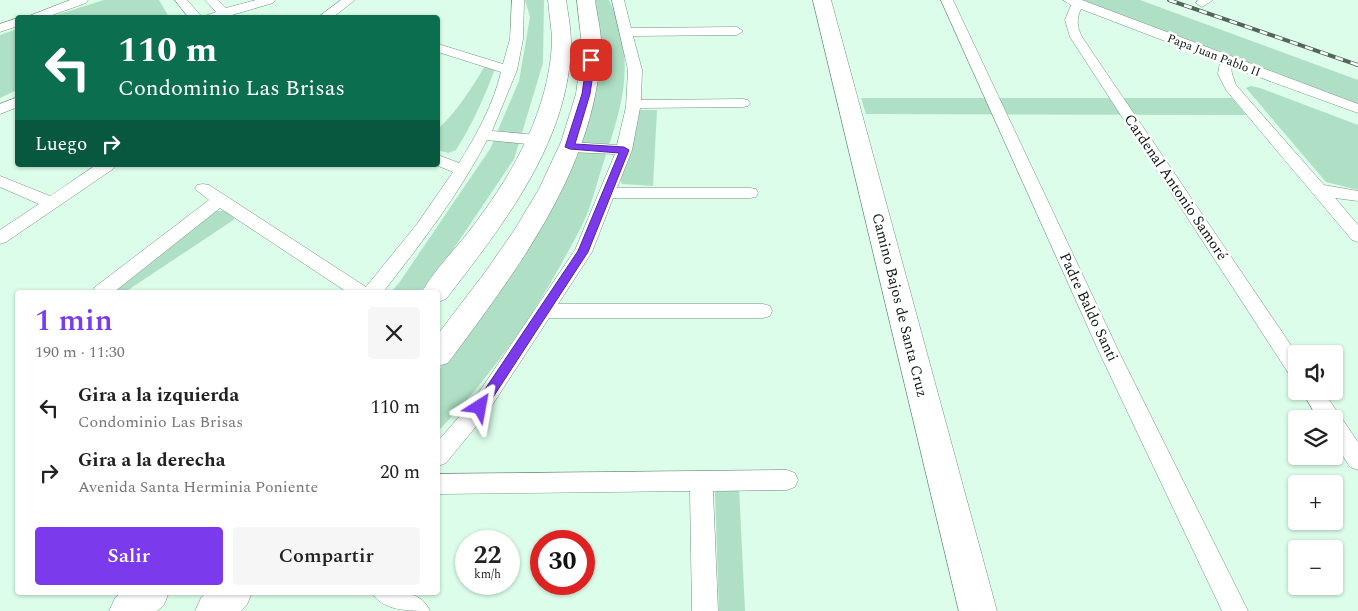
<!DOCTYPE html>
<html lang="es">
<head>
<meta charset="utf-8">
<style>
	:root { --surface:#fff; --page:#f6f6f6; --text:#222; --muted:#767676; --accent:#7c3aed }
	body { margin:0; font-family:Spectral,serif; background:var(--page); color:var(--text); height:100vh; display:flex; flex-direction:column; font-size:19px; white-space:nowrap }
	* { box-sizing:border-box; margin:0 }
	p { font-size:16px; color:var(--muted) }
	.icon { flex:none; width:28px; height:28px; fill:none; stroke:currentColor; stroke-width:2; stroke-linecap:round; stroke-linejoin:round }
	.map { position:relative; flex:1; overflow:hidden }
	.panel { position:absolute; left:15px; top:290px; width:425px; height:305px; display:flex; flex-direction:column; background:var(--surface); border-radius:5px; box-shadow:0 1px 4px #0004 }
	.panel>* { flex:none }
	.guide { position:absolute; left:15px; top:15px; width:425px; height:152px; border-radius:5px; box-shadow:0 1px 4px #0004; background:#0b6e4f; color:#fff; overflow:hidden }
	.buttons { position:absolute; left:1288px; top:345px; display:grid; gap:10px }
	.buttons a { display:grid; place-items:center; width:55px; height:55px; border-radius:5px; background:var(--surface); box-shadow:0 1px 4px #0004; font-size:25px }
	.speed { position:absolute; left:455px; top:530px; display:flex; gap:10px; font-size:25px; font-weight:700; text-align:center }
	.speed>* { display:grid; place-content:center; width:65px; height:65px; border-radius:50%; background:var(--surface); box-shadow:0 1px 4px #0004; line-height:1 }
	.speed small { font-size:12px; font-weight:400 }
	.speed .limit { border:8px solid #d22; background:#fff; color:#111 }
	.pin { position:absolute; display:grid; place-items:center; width:42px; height:42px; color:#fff; margin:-21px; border-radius:10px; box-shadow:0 2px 8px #0006 }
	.me { position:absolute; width:55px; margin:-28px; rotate:34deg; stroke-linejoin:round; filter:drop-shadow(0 0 4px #0008) }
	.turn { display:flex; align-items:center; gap:18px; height:105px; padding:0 20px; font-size:22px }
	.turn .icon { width:65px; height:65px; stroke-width:2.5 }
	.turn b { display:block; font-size:35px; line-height:42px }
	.then { display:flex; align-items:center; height:48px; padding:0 20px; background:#0003; gap:10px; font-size:19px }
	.round { display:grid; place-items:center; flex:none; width:52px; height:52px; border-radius:5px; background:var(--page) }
	.summary { display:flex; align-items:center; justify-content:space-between; height:85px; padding:0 20px }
	h1 { font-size:30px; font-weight:600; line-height:38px; color:var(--accent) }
	.action { display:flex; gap:10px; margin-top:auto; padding:10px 20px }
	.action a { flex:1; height:58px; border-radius:5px; background:var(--accent); color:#fff; font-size:20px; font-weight:600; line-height:58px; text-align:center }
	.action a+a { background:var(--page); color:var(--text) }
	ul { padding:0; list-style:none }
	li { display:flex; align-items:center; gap:15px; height:65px; padding:0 20px }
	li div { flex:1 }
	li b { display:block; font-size:19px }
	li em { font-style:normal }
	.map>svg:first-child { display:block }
</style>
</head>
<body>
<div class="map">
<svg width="1358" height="611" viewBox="0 0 1358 611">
	<rect width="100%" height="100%" fill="#dcfde9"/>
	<g fill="#afdfc4">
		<polygon points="104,0 159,0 169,17 50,17"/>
		<polygon points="525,0 544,0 543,63 514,159 438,272 420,292 391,292 399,283 490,149 519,81 530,17"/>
		<path d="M 596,0 L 609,0 C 636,59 624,100 605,158 C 599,175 595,192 589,209 C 583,225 574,241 565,257 C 531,320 488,380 438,431 L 438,371 L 520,263 L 574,154 L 598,77 Z"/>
		<polygon points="1078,0 1140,0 1358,80 1358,104"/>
		<polygon points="17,29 17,90 0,98 0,35"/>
		<path d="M 485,66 L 495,69 C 484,98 472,125 456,150 L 448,153 L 438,150 L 438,129 C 458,110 471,89 485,66 Z"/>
		<polygon points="1251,86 1260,88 1358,125 1358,190 1326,182 1246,88"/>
		<polygon points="861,98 1232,98 1246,115 866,114"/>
		<polygon points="639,110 657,110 653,186 622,184 620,179"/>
		<polygon points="214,211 226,211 235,219 125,292 111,292"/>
		<polygon points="720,486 739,487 745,611 719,611 715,493"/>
	</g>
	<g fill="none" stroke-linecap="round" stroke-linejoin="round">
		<g stroke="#759382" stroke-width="1">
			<g id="street">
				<polygon points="70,0 88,0 86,3 44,18 24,18"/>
				<polygon points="175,0 187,0 202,17 216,12 205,0 218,0 226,8 256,0 275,0 273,3 222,18 189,18"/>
				<polygon points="341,0 355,0 332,18 317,18"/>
				<path d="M 512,0 L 524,0 L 523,39 L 517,70 L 492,131 L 537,135 L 542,137 L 545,140 L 542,143 L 537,145 L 487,140 C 459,194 421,244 383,292 L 347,292 L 220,208 L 114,292 L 93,292 L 95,287 L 209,200 L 195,189 L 197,185 L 203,184 L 209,185 L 366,287 L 417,224 L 453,172 L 436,165 L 438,165 L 438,155 L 459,163 C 476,136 494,103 501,72 L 438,52 L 438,44 L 503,64 L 510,39 Z"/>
				<polygon points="612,0 624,0 631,28 737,27 743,31 737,35 633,36 642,70 641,100 743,99 748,100 750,103 748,106 743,107 640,108 632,150 617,188 750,188 756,189 758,193 756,197 750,198 613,198 592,252 558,304 763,304 770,306 772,311 770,316 763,318 549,318 487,413 446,463 438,466 438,441 473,401 575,250 615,154 570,152 565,150 562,147 565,144 570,142 617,145 626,107 628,70"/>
				<polygon points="941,0 953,0 1120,354 1248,611 1222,611 1100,354"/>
				<path d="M 1063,0 L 1082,0 L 1358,104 L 1358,113 L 1231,67 L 1232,74 L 1236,85 L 1324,185 L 1358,191 L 1358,201 L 1335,198 L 1358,225 L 1358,242 L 1352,240 L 1226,90 L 1218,74 L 1220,62 L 1081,9 C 1076,19 1077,27 1082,37 L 1297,354 L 1296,376 L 1289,374 L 1070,37 L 1065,20 L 1071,5 Z"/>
				<polygon points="1198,0 1213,0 1202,7 1196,3"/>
				<polygon points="18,18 18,26 0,32 0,24"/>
				<polygon points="18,97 18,107 0,114 0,104"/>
				<polygon points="96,165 115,165 113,169 6,242 0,244 0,230 39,204 0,187 0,176 50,196"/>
				<polygon points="1302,391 1323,391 1358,442 1358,470 1350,467 1334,442 1334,419 1318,419"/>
				<polygon points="787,470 795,473 798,480 795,487 787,490 713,491 718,611 692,611 690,491 438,494 438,474"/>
				<path d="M 372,592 C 393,592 420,588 430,611 C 409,611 381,611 372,592 Z"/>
			</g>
		</g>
		<g stroke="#759382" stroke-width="1">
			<g id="secondary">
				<path d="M 548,0 L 566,0 C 568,14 571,28 571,42 C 570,141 503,225 446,299 L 438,302 L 438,292 L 422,292 C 436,267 459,246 476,222 C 515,170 549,109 552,42 C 552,28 549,14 548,0 Z"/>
				<path d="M 577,0 L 595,0 C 597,16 602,33 601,49 C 595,169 517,270 448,363 L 438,366 L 438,334 L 486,271 L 515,229 L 539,189 L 561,142 L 576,94 L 582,47 Z"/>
				<polygon points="813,0 831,0 997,611 959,611"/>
				<polygon points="122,592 169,592 164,605 157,611 109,611 115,598"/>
				<polygon points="207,592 252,592 247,605 241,611 195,611 201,598"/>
			</g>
		</g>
		<use href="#street" fill="#fff" fill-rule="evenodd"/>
		<use href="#secondary" fill="#fff" fill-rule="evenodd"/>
		<g stroke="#53665b" stroke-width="4">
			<polyline id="rail" points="1169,0 1358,65"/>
		</g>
		<use href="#rail" stroke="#fff" stroke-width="2.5" stroke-dasharray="8" stroke-linecap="butt"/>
	</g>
	<polygon fill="#7c3aed" stroke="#51269a" points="591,57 595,60 590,94 575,144 624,147 629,150 588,252 484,411 480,413 475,411 473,407 475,404 578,251 619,153 570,149 565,147 582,94 587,60"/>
	<g text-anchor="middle" stroke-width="5" stroke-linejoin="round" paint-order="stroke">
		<g font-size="12" fill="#0d1912" stroke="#fff">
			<text transform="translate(1214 55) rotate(21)" y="4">Papa Juan Pablo II</text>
		</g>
		<g font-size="15" fill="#0d1912" stroke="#fff">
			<text transform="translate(1176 187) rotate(56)" y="5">Cardenal Antonio Samoré</text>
			<text transform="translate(900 305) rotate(76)" y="5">Camino Bajos de Santa Cruz</text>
			<text transform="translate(1089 307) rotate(65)" y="5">Padre Baldo Santi</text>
		</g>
	</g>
</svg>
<div class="buttons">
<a><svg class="icon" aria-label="sound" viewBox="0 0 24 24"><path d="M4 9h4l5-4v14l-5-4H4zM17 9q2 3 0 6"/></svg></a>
<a><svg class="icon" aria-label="layers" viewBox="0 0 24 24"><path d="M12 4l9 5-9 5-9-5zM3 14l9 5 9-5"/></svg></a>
<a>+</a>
<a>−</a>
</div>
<div class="speed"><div>22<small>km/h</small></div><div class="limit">30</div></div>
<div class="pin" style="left:591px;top:60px;background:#d93025"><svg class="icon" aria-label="arrive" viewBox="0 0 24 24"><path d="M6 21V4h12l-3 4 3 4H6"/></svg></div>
<svg class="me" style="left:480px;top:407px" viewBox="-20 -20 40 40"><path d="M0-17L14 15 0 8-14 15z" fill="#7c3aed" stroke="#fff" stroke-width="4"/></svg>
<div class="guide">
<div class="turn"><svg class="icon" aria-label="left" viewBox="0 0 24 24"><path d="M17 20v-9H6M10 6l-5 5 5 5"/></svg><div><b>110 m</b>Condominio Las Brisas</div></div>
<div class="then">Luego<svg class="icon" aria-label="right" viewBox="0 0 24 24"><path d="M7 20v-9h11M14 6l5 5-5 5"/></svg></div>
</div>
<section class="panel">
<div class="summary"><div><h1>1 min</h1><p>190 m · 11:30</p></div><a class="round"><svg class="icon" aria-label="close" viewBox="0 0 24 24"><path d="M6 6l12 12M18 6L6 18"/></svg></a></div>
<ul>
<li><svg class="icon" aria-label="left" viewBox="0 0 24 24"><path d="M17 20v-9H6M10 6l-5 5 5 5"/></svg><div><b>Gira a la izquierda</b><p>Condominio Las Brisas</p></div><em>110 m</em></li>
<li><svg class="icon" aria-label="right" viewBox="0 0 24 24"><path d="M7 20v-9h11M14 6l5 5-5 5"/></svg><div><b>Gira a la derecha</b><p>Avenida Santa Herminia Poniente</p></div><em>20 m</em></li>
</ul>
<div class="action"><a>Salir</a><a>Compartir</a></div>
</section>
</div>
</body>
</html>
